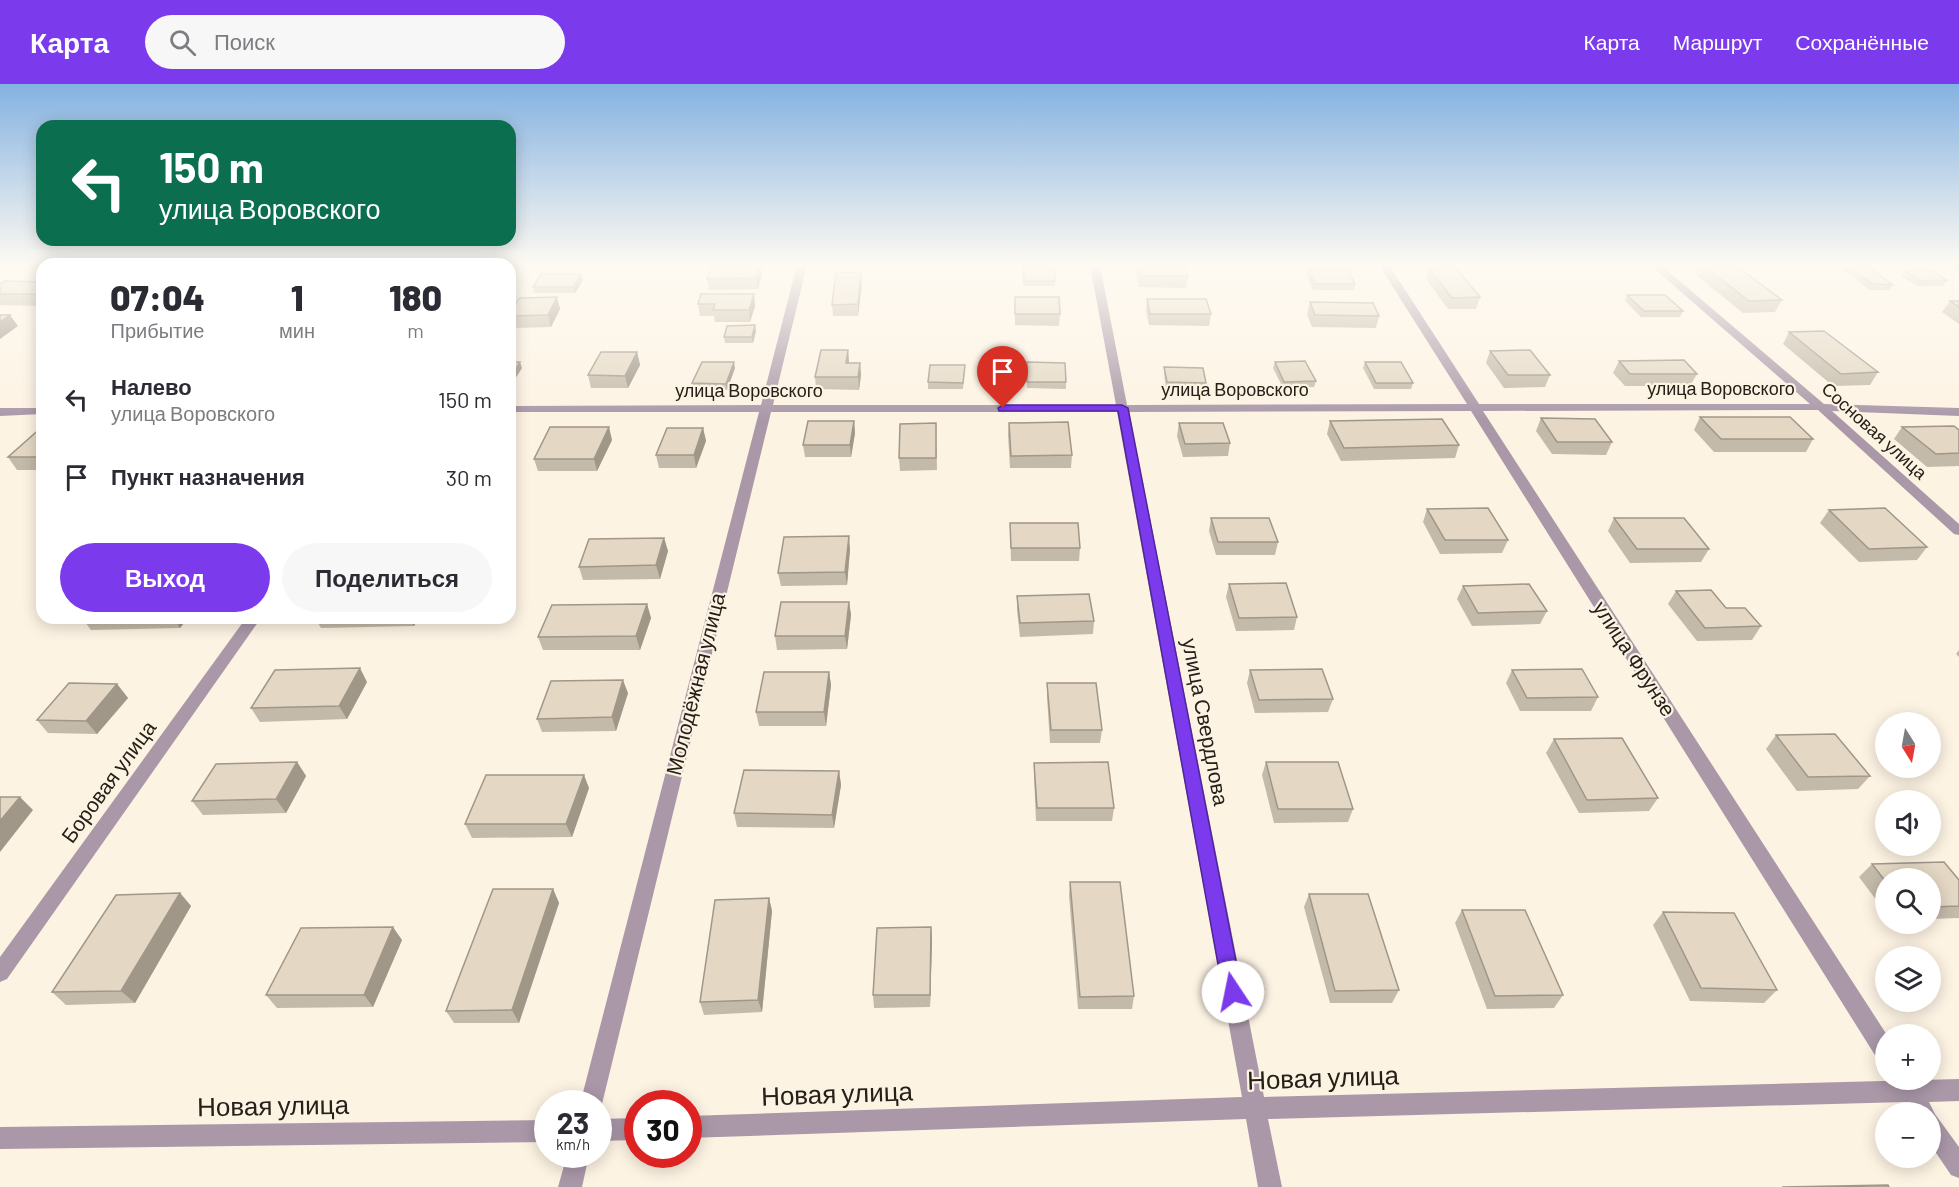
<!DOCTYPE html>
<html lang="ru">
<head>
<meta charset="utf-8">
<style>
	:root { --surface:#fff; --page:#f7f7f7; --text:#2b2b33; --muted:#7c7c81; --accent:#7c3aed }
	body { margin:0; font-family:Barlow,sans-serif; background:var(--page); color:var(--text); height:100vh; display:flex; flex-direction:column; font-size:22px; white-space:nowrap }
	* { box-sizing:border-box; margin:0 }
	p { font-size:20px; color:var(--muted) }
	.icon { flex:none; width:33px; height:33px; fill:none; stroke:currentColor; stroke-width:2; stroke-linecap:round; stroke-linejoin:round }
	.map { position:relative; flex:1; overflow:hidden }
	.drawer { position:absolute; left:36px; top:174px; width:480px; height:366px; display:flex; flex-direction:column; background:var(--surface); border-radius:18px; box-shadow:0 3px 15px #0003 }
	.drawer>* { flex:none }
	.guide { position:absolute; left:36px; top:36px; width:480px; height:126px; border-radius:18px; box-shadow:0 3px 15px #0003; background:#0b6e4f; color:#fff; overflow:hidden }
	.needle { width:39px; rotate:169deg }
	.controls { position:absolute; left:1875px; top:628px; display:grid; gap:12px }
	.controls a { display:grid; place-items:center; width:66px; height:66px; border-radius:50%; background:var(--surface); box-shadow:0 3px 15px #0003; font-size:30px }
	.speed { position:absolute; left:534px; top:1006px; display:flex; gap:12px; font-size:30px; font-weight:700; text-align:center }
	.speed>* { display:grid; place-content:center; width:78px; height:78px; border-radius:50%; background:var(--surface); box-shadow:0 3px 15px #0003; line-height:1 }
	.speed small { font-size:15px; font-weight:400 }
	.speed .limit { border:9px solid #d22; background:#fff; color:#111 }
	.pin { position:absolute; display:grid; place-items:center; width:51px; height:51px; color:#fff; margin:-62px -26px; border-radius:50% 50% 50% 0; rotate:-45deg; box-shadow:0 0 6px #0007 }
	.pin .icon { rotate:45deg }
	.me { position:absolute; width:66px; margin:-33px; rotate:349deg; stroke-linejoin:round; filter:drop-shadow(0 0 4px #0008) }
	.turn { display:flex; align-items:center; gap:21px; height:126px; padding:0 24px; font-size:27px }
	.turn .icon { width:78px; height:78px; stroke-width:2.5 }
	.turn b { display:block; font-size:42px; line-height:51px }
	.eta { display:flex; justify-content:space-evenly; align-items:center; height:102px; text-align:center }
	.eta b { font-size:36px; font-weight:800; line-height:42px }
	.action { display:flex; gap:12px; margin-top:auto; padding:12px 24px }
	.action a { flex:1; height:69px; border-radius:36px; background:var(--accent); color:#fff; font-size:24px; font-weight:800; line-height:69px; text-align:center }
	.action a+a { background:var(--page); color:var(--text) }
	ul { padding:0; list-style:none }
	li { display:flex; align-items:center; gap:18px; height:78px; padding:0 24px }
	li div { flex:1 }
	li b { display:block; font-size:22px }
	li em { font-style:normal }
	header { display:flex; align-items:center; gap:36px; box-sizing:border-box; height:84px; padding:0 30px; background:var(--accent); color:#fff }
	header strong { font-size:28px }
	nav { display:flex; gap:33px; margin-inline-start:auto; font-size:21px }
	.search { width:420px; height:54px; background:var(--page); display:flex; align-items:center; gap:15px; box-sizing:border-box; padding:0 21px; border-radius:33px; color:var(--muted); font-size:22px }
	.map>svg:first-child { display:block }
</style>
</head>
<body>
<header>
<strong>Карта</strong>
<div class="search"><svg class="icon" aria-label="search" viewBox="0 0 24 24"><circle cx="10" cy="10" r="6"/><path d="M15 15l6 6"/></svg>Поиск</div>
<nav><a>Карта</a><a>Маршрут</a><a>Сохранённые</a></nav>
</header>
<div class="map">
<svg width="1959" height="1103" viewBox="0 0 1959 1103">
	<rect width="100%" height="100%" fill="#fdf3e3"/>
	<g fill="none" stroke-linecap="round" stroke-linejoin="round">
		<g fill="#aa98a8" fill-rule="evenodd">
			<polygon points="0,181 7,181 0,185"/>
			<polygon points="797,181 807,181 773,321 1116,321 1090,181 1100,181 1127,321 1467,320 1379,181 1389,181 1479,320 1810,320 1650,181 1661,181 1824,320 1959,324 1959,332 1832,327 1959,440 1959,451 1954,450 1818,326 1483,327 1887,951 1886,979 1878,976 1471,327 1129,328 1264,1013 1959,995 1959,1017 1929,1018 1935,1030 1959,1063 1959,1094 1951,1091 1930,1060 1930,1029 1911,1029 1905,1018 1268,1035 1282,1103 1258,1103 1246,1035 688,1054 688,1032 1242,1013 1117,328 771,328 602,1020 598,1028 598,1020 580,1020 759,328 510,328 510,322 761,321"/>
			<polygon points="1947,181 1959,181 1959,188"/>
			<polygon points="0,324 42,324 42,330 0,332"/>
			<polygon points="246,534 261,534 7,895 0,898 0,873"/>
			<polygon points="638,1034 638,1056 598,1057 598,1035"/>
			<polygon points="548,1036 548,1058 0,1065 0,1043"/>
			<polygon points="567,1071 589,1071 582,1103 558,1103"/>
		</g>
	</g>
	<g fill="#c4baa9">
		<polygon points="38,181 42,181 42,187"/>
		<polygon points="839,181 889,181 889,182 839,183"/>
		<polygon points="1023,181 1055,197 1055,202 1023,202"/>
		<polygon points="1137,181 1184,181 1188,192 1186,204 1139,203 1136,189"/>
		<polygon points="1699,181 1735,181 1782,216 1775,228 1743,229 1695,190"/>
		<polygon points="1844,181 1866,181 1893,201 1889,206 1870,206 1842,185"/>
		<polygon points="1429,184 1480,213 1476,225 1448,225 1426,195"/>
		<polygon points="1308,186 1355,200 1354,206 1313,206 1307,192"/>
		<polygon points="1904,186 1947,196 1943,202 1917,202 1901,192"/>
		<polygon points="762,191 758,205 709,206 707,195"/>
		<polygon points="583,196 575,209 534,209 533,203"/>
		<polygon points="42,198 42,222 0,221 0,200"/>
		<polygon points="862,200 858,232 833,232 832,221"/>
		<polygon points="754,210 755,222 750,238 715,238 714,232 700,232 698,220"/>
		<polygon points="1627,211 1683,227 1680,233 1641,233 1625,217"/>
		<polygon points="557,213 560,225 551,243 513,244 510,235 510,230"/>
		<polygon points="1015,213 1060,230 1059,242 1015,241"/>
		<polygon points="1147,215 1211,230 1209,242 1149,241 1146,226"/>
		<polygon points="1950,217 1959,217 1959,240 1942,228"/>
		<polygon points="1310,218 1379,232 1376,244 1312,243 1307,230"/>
		<polygon points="756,247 753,259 725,259 724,253"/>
		<polygon points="1789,248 1878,288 1870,301 1833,302 1783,260"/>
		<polygon points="848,266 849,279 860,279 861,291 859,306 816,305 815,293"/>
		<polygon points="1490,267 1550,291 1545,303 1504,304 1486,279"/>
		<polygon points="637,268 640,281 628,304 591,304 588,291"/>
		<polygon points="1619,277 1697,290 1690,302 1625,302 1613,289"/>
		<polygon points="1027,278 1066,298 1066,305 1027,304"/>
		<polygon points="1275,278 1316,297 1314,303 1283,304 1273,284"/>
		<polygon points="1365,278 1413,299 1411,305 1374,305 1363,284"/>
		<polygon points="965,281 963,305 928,305 928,298"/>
		<polygon points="1164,283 1206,299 1205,305 1166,305 1164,289"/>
		<polygon points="735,284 727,306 694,306 692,299"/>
		<polygon points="1700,333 1813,355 1806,368 1714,368 1694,346"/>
		<polygon points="1541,334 1612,358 1606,371 1552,370 1536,347"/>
		<polygon points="854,337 855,349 851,373 805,373 803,361"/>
		<polygon points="1330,337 1459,361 1455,374 1341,377 1327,350"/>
		<polygon points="936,339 937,386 900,387 899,374"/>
		<polygon points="1009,339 1072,371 1071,384 1010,384 1008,351"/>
		<polygon points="1179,339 1230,359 1228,372 1183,373 1177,352"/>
		<polygon points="42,343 42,386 17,386 8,373"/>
		<polygon points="1902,343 1959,346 1959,382 1927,383 1894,355"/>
		<polygon points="703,344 706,357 696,384 659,384 656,371"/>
		<polygon points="612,356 597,387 538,387 534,375"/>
		<polygon points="1427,425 1508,456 1502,469 1440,470 1423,438"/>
		<polygon points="1829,426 1927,463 1917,476 1859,478 1820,439"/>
		<polygon points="1211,434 1278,458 1275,471 1216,471 1209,447"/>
		<polygon points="1614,434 1709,465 1701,478 1630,479 1608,447"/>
		<polygon points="1010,439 1080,464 1079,477 1011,477"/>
		<polygon points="664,454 668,467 660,495 583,496 579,483"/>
		<polygon points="850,465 847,501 781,502 778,489"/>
		<polygon points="1229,500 1297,533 1294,546 1236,547 1226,513"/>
		<polygon points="1463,502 1547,527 1540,540 1472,542 1457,515"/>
		<polygon points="1676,507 1726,524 1761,542 1752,556 1697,557 1668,520"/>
		<polygon points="1017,512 1094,537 1093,550 1020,553 1017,526"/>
		<polygon points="849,518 851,531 847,565 777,566 775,552"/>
		<polygon points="647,520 651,534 640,566 543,566 538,553"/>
		<polygon points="82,534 188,534 180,544 91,546"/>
		<polygon points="315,534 418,534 414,542 321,544"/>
		<polygon points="1959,566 1959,573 1956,570"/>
		<polygon points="1250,586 1333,615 1328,628 1255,629 1247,599"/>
		<polygon points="1512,586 1598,613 1591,627 1520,627 1506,599"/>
		<polygon points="829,588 831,601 826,642 759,642 756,628"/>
		<polygon points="367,598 347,635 260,638 251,624"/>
		<polygon points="1047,599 1102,646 1100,659 1050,659 1047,613"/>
		<polygon points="117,600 128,614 97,650 48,649 37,636"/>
		<polygon points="628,609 616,647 542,648 537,635"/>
		<polygon points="1776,651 1870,692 1858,705 1797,707 1766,665"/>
		<polygon points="1554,655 1658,714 1649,727 1579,729 1546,669"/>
		<polygon points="297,678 306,692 286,729 203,731 192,717"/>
		<polygon points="1266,678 1353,725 1348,738 1274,739 1262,691"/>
		<polygon points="1034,679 1114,724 1112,737 1036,737 1034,692"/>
		<polygon points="839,687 841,701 834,744 737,743 734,729"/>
		<polygon points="589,704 572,753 472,754 465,740"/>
		<polygon points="1872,780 1959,796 1959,834 1930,835 1930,795 1886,795 1886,829 1859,793"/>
		<polygon points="1070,798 1134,912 1132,925 1078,925 1069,811"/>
		<polygon points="553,805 559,819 519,939 454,939 446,927"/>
		<polygon points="180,809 191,822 135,919 66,921 52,908"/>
		<polygon points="1309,810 1399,906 1392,919 1330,919 1304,823"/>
		<polygon points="769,814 772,827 762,928 704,931 700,918"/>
		<polygon points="1462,826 1563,911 1554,924 1487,925 1455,839"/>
		<polygon points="1663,828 1777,906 1764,919 1690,917 1653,841"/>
		<polygon points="931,843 932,856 930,923 874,924 873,911"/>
		<polygon points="402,856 373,923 277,924 266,911"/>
	</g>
	<g fill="#a09789">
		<polygon points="760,181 762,191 758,205 756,194"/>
		<polygon points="861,188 862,200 858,232 858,220"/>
		<polygon points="581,190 583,196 575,209 573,203"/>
		<polygon points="754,210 755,222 750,238 749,226"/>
		<polygon points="557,213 560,225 551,243 548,231"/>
		<polygon points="10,231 18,242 0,255 0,238"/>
		<polygon points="755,241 756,247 753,259 752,253"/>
		<polygon points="848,266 849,278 847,291 846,279"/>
		<polygon points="637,268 640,281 628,304 625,292"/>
		<polygon points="520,278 522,284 510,303 510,294"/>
		<polygon points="734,278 735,284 727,306 726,300"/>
		<polygon points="860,279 861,291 859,306 858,293"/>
		<polygon points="854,337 855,349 851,373 850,361"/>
		<polygon points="609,343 612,356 597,387 594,375"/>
		<polygon points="703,344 706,357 696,384 694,371"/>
		<polygon points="849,452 850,465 847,501 845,488"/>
		<polygon points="664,454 668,467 660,495 656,481"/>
		<polygon points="849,518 851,531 847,565 845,552"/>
		<polygon points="647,520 651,534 640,566 636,552"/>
		<polygon points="174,534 188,534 180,544"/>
		<polygon points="409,534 418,534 414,542"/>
		<polygon points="360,584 367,598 347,635 339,622"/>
		<polygon points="829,588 831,601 826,642 824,628"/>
		<polygon points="623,596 628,609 616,647 612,633"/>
		<polygon points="117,600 128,614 97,650 86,637"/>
		<polygon points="297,678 306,692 286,729 276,715"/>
		<polygon points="839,687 841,701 834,744 832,731"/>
		<polygon points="584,691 589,704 572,753 566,740"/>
		<polygon points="20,713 33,726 0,768 0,737"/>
		<polygon points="553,805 559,819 519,939 512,926"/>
		<polygon points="180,809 191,822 135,919 121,907"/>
		<polygon points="769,814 772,827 762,928 758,916"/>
		<polygon points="393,843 402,856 373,923 364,911"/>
		<polygon points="931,843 932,856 930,923 930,911"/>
	</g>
	<g fill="#e4d8c4" stroke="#a09789" stroke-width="1.5">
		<polygon points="712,181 760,181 756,194 707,195"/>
		<polygon points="1023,181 1054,181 1055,197 1024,197"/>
		<polygon points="1138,181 1184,181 1188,192 1141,192"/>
		<polygon points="1703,181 1735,181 1782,216 1749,217"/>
		<polygon points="1847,181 1866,181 1893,201 1873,200"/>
		<polygon points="1429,184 1456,184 1480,213 1452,214"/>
		<polygon points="1308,186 1348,186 1355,200 1315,200"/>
		<polygon points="1904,186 1931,186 1947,196 1920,197"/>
		<polygon points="861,188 858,220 832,221 836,189"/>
		<polygon points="541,190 581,190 573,203 533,203"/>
		<polygon points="5,197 42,198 42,208 39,210 0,210 0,200"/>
		<polygon points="701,210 754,210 749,226 713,226 715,220 698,220"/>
		<polygon points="1627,211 1665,211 1683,227 1644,227"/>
		<polygon points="557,213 548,231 510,232 510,230 519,214"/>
		<polygon points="1015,213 1059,213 1060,230 1015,230"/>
		<polygon points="1147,215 1206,215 1211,230 1150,230"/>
		<polygon points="1950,217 1959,217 1959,223"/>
		<polygon points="1310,218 1373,219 1379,232 1315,231"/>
		<polygon points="0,231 10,231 0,238"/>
		<polygon points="755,241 752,253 724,253 727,242"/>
		<polygon points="1824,247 1878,288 1841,290 1789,248"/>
		<polygon points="821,266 848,266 846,279 860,279 858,293 815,293"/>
		<polygon points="1530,266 1550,291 1508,291 1490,267"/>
		<polygon points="601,268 637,268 625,292 588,291"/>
		<polygon points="1684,276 1697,290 1630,290 1619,277"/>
		<polygon points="1305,277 1316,297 1284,298 1275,278"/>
		<polygon points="510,278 520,278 510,294"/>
		<polygon points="702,278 734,278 726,300 692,299"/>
		<polygon points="1027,278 1065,279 1066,298 1027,298"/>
		<polygon points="1365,278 1401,278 1413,299 1376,299"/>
		<polygon points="930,281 965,281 963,299 928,298"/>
		<polygon points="1164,283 1203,284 1206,299 1167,298"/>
		<polygon points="1700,333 1790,333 1813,355 1721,355"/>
		<polygon points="1541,334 1595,335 1612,358 1557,358"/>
		<polygon points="1442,335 1459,361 1344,364 1330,337"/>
		<polygon points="808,337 854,337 850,361 803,361"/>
		<polygon points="1068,338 1072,371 1011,372 1009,339"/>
		<polygon points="936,339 936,374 899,374 900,340"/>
		<polygon points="1179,339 1223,339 1230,359 1185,360"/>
		<polygon points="1954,342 1959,346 1959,369 1936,370 1902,343"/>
		<polygon points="42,343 42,371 40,373 8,373"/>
		<polygon points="550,343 609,343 594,375 534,375"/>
		<polygon points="667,344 703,344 694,371 656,371"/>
		<polygon points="1488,424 1508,456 1445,456 1427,425"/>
		<polygon points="1885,424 1927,463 1869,465 1829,426"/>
		<polygon points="1211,434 1269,434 1278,458 1218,458"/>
		<polygon points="1614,434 1684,434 1709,465 1637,465"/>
		<polygon points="1010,439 1078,439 1080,464 1011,464"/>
		<polygon points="849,452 845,488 778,489 784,453"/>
		<polygon points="664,454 656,481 579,483 589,455"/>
		<polygon points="1286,499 1297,533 1239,534 1229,500"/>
		<polygon points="1529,500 1547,527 1478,529 1463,502"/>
		<polygon points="1711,506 1726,524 1745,524 1761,542 1705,544 1676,507"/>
		<polygon points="1089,510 1094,537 1020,539 1017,512"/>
		<polygon points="781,518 849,518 845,552 775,552"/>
		<polygon points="647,520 636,552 538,553 552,521"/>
		<polygon points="360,584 339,622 251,624 275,586"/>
		<polygon points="1322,585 1333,615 1259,616 1250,586"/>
		<polygon points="1582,585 1598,613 1527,614 1512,586"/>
		<polygon points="764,588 829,588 824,628 756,628"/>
		<polygon points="623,596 612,633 537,635 551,597"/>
		<polygon points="69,599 117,600 86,637 37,636"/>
		<polygon points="1047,599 1096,599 1102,646 1051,646"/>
		<polygon points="1835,650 1870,692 1808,693 1776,651"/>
		<polygon points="1622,654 1658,714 1587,716 1554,655"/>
		<polygon points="297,678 276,715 192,717 216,680"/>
		<polygon points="1108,678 1114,724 1037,724 1034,679"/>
		<polygon points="1266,678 1338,678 1353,725 1278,725"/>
		<polygon points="744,686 839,687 832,731 734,729"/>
		<polygon points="486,691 584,691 566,740 465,740"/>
		<polygon points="0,713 20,713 0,737"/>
		<polygon points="1944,778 1959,796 1959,822 1930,823 1930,795 1886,795 1886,798 1872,780"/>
		<polygon points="1070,798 1120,798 1134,912 1080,913"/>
		<polygon points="493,805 553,805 512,926 446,927"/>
		<polygon points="180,809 121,907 52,908 116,811"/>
		<polygon points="1309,810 1368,810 1399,906 1335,907"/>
		<polygon points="769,814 758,916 700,918 715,816"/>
		<polygon points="1462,826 1525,826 1563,911 1495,912"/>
		<polygon points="1663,828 1734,829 1777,906 1701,904"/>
		<polygon points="393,843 364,911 266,911 301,844"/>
		<polygon points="931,843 930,911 873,911 877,844"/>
		<polygon points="1888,1101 1889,1103 1782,1103"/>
	</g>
	<linearGradient id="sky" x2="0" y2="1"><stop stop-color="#84b2e1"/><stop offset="0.54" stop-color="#fefaf2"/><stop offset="1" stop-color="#fefaf2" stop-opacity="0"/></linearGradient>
	<rect width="1959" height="335" fill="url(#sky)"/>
	<polygon fill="#7c3aed" stroke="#51269a" stroke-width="1.5" points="1003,321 1122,321 1128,324 1242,908 1239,914 1233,916 1226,914 1223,908 1118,327 999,327 998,324"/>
	<g text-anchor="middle" stroke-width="4.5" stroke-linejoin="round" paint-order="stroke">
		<g font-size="18" fill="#252019" stroke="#fdf3e3">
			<text x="1721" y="311">улица Воровского</text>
			<text x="1235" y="312">улица Воровского</text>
			<text x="749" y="313">улица Воровского</text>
			<text transform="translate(1874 347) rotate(42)" y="6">Сосновая улица</text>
		</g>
		<g font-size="21" fill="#252019" stroke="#fdf3e3">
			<text transform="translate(1634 575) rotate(57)" y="7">улица Фрунзе</text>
			<text transform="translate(696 600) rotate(-76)" y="7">Молодёжная улица</text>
			<text transform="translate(1205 638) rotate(79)" y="7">улица Свердлова</text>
			<text transform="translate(109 698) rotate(-54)" y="7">Боровая улица</text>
		</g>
		<g font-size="26" fill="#252019" stroke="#fdf3e3">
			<text transform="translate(1323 994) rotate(-2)" y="9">Новая улица</text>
			<text transform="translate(837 1010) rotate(-2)" y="9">Новая улица</text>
			<text transform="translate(273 1022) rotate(-1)" y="9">Новая улица</text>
		</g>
	</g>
</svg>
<div class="controls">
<a><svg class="needle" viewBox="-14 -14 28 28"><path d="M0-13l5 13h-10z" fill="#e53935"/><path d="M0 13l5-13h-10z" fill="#7c7c81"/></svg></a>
<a><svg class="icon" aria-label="sound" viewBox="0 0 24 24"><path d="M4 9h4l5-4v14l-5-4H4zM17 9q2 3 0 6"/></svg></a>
<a><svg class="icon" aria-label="search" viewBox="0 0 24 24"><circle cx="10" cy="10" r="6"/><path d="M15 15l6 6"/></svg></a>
<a><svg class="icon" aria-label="layers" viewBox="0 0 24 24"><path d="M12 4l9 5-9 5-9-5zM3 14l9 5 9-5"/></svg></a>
<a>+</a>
<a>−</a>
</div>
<div class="speed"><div>23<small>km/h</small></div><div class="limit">30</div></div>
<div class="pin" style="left:1003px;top:324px;background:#d93025"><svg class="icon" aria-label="arrive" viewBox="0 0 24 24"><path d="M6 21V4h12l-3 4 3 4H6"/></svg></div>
<svg class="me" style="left:1233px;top:908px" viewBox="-20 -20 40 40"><circle r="19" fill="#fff"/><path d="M0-13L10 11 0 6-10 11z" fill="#7c3aed"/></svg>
<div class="guide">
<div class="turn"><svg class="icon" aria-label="left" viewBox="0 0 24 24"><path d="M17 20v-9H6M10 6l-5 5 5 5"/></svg><div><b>150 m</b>улица Воровского</div></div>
</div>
<section class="drawer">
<div class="eta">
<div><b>07:04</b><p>Прибытие</p></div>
<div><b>1</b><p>мин</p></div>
<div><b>180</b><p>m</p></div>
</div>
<ul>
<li><svg class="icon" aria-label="left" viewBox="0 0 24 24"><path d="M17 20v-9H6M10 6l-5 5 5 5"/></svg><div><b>Налево</b><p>улица Воровского</p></div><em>150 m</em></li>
<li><svg class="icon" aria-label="arrive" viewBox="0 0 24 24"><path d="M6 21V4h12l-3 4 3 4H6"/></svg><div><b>Пункт назначения</b></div><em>30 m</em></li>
</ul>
<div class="action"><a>Выход</a><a>Поделиться</a></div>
</section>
</div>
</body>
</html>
